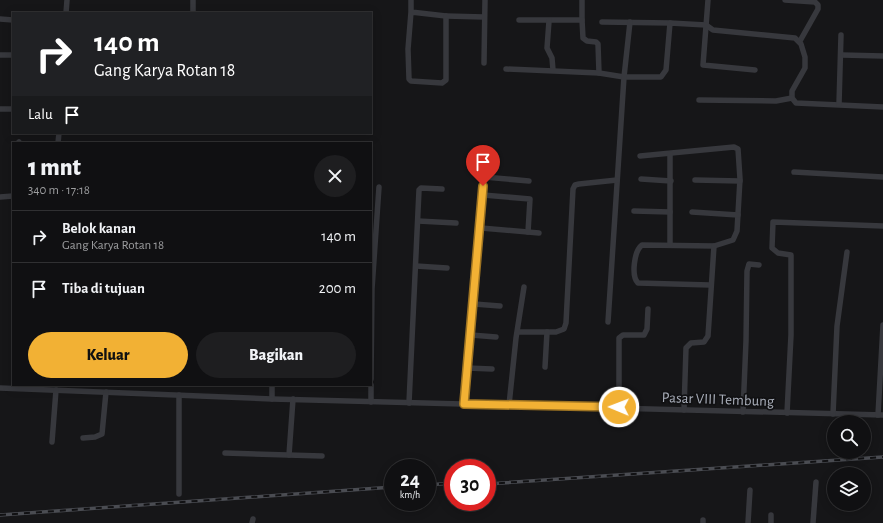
<!DOCTYPE html>
<html lang="id">
<head>
<meta charset="utf-8">
<style>
	:root { --surface:#101012; --page:#1e1e20; --text:#f1f3f6; --muted:#9c9d9f; --line:#303032; --accent:#f2b134 }
	body { margin:0; font-family:"Alegreya Sans",sans-serif; background:var(--page); color:var(--text); height:100vh; display:flex; flex-direction:column; font-size:15px; white-space:nowrap }
	* { box-sizing:border-box; margin:0 }
	p { font-size:13px; color:var(--muted) }
	.icon { flex:none; width:22px; height:22px; fill:none; stroke:currentColor; stroke-width:2; stroke-linecap:round; stroke-linejoin:round }
	.map { position:relative; flex:1; overflow:hidden }
	.side { position:absolute; left:12px; top:142px; width:360px; height:244px; display:flex; flex-direction:column; background:var(--surface); border-radius:0px; box-shadow:0 2px 10px #0003,0 0 0 1px var(--line) }
	.side>* { flex:none }
	.guide { position:absolute; left:12px; top:12px; width:360px; height:122px; border-radius:0px; box-shadow:0 2px 10px #0003,0 0 0 1px var(--line); background:#202124; color:#fff; overflow:hidden }
	.tools { position:absolute; left:827px; top:415px; display:grid; gap:8px }
	.tools a { display:grid; place-items:center; width:44px; height:44px; border-radius:50%; background:var(--surface); box-shadow:0 2px 10px #0003,0 0 0 1px var(--line); font-size:20px }
	.speed { position:absolute; left:384px; top:459px; display:flex; gap:8px; font-size:20px; font-weight:700; text-align:center }
	.speed>* { display:grid; place-content:center; width:52px; height:52px; border-radius:50%; background:var(--surface); box-shadow:0 2px 10px #0003,0 0 0 1px var(--line); line-height:1 }
	.speed small { font-size:10px; font-weight:400 }
	.speed .limit { border:6px solid #d22; background:#fff; color:#111 }
	.pin { position:absolute; display:grid; place-items:center; width:34px; height:34px; color:#fff; margin:-41px -17px; border-radius:50% 50% 50% 0; rotate:-45deg; box-shadow:0 0 4px #0007 }
	.pin .icon { rotate:45deg }
	.me { position:absolute; width:44px; margin:-22px; rotate:271deg; stroke-linejoin:round; filter:drop-shadow(0 0 3px #0008) }
	.turn { display:flex; align-items:center; gap:14px; height:84px; padding:0 16px; font-size:18px }
	.turn .icon { width:52px; height:52px; stroke-width:2.5 }
	.turn b { display:block; font-size:28px; line-height:34px }
	.then { display:flex; align-items:center; height:38px; padding:0 16px; background:#0003; gap:8px; font-size:15px }
	.round { display:grid; place-items:center; flex:none; width:42px; height:42px; border-radius:21px; background:var(--page) }
	.headline { display:flex; align-items:center; justify-content:space-between; height:68px; padding:0 16px }
	h1 { font-size:24px; font-weight:800; line-height:30px }
	.primary-button { display:flex; gap:8px; margin-top:auto; padding:8px 16px }
	.primary-button a { flex:1; height:46px; border-radius:24px; background:var(--accent); color:#111; font-size:16px; font-weight:800; line-height:46px; text-align:center }
	.primary-button a+a { background:var(--page); color:var(--text) }
	ul { padding:0; list-style:none }
	li { display:flex; align-items:center; gap:12px; height:52px; padding:0 16px; border-top:1px solid var(--line) }
	li div { flex:1 }
	li b { display:block; font-size:15px }
	li em { font-style:normal }
	.map>svg:first-child { display:block }
</style>
</head>
<body>
<div class="map">
<svg width="883" height="523" viewBox="0 0 883 523">
	<rect width="100%" height="100%" fill="#161618"/>
	<g fill="none" stroke-linecap="round" stroke-linejoin="round">
		<g stroke="#37383d" stroke-width="5.5">
			<polyline points="582,0 582,20"/>
			<polyline points="708,0 703,65 755,70"/>
			<polyline points="785,0 815,2 818,5 818,9 800,41"/>
			<polyline points="411,12 408,49 409,79 411,81 442,83 446,80 446,16 411,12 411,0"/>
			<polyline points="66,13 67,0"/>
			<polyline points="193,13 193,0"/>
			<polyline points="446,16 484,17"/>
			<polyline points="0,19 13,20"/>
			<polyline points="519,20 582,20 583,38 587,41 596,42 598,44 599,73"/>
			<polyline points="549,21 547,48 552,58 553,70"/>
			<polyline points="602,22 670,23"/>
			<polyline points="0,55 13,55"/>
			<polyline points="842,55 883,56"/>
			<polyline points="484,63 485,0"/>
			<polyline points="506,69 599,73 624,77 661,77 666,70 670,23 706,25 713,30 795,38 801,44 805,57 805,68 792,91 792,98 796,103 883,107"/>
			<polyline points="699,100 776,101 792,98"/>
			<polyline points="839,104 841,35"/>
			<polyline points="0,109 13,109"/>
			<polyline points="18,143 19,142"/>
			<polyline points="58,143 59,133"/>
			<path d="M 640,156 L 734,147 L 738,149 L 740,179 L 737,231 L 733,240 L 714,246 L 642,245 C 634,251 631,276 638,283 L 710,285"/>
			<polyline points="794,172 883,177"/>
			<polyline points="641,179 671,181"/>
			<polyline points="695,180 740,181"/>
			<polyline points="483,195 530,199 528,232"/>
			<polyline points="0,197 13,196"/>
			<polyline points="634,211 670,212"/>
			<polyline points="692,212 738,215"/>
			<polyline points="418,221 456,223"/>
			<polyline points="481,228 539,233"/>
			<polyline points="670,245 670,154"/>
			<polyline points="416,266 447,268"/>
			<polyline points="474,304 500,306"/>
			<polyline points="608,322 624,77 630,22"/>
			<polyline points="518,332 556,332 564,329 566,323 573,189 575,185 579,184 617,180"/>
			<polyline points="471,335 496,337"/>
			<polyline points="545,367 547,332"/>
			<polyline points="467,368 492,369"/>
			<polyline points="371,379 372,289 379,187"/>
			<polyline points="0,388 272,399 883,415"/>
			<polyline points="272,399 272,385"/>
			<polyline points="371,402 371,385"/>
			<polyline points="409,403 419,190 421,188 442,189"/>
			<polyline points="465,404 484,177 529,181"/>
			<polyline points="509,405 516,338 524,287"/>
			<polyline points="619,407 619,338 623,335 644,335 647,329 648,309"/>
			<polyline points="684,410 686,348 691,343 704,342 708,336 714,246"/>
			<polyline points="743,412 746,341 747,271 749,264 759,265"/>
			<polyline points="787,413 791,335 791,255 778,253 772,248 773,222 883,226"/>
			<polyline points="833,414 837,326 847,252"/>
			<polyline points="878,415 883,325"/>
			<polyline points="83,438 95,437 102,434 106,392"/>
			<polyline points="52,442 56,390"/>
			<polyline points="225,453 322,456"/>
			<polyline points="289,455 293,399"/>
			<polyline points="179,494 179,395"/>
			<polyline points="252,523 253,519"/>
			<polyline points="703,523 703,520"/>
			<polyline points="748,523 750,490"/>
			<polyline points="771,523 771,515"/>
			<polyline points="813,523 816,482"/>
		</g>
		<g stroke="#4a4c52" stroke-width="3.5">
			<g id="rail">
				<polyline points="487,484 883,457"/>
				<polyline points="427,485 453,483"/>
				<polyline points="0,515 393,487"/>
			</g>
		</g>
		<use href="#rail" stroke="#111113" stroke-width="2" stroke-dasharray="6" stroke-linecap="butt"/>
	</g>
	<g fill="none" stroke-linecap="round" stroke-linejoin="round">
		<g stroke="#9d7322" stroke-width="10">
			<polyline id="route" points="483,186 464,404 619,407"/>
		</g>
		<use href="#route" stroke="#f2b134" stroke-width="7"/>
	</g>
	<g text-anchor="middle" stroke-width="3.5" stroke-linejoin="round" paint-order="stroke">
		<g font-size="15" fill="#a8adb8" stroke="#111113">
			<text transform="translate(718 399) rotate(2)" y="5">Pasar VIII Tembung</text>
		</g>
	</g>
</svg>
<div class="tools">
<a><svg class="icon" aria-label="search" viewBox="0 0 24 24"><circle cx="10" cy="10" r="6"/><path d="M15 15l6 6"/></svg></a>
<a><svg class="icon" aria-label="layers" viewBox="0 0 24 24"><path d="M12 4l9 5-9 5-9-5zM3 14l9 5 9-5"/></svg></a>
</div>
<div class="speed"><div>24<small>km/h</small></div><div class="limit">30</div></div>
<div class="pin" style="left:483px;top:186px;background:#d93025"><svg class="icon" aria-label="arrive" viewBox="0 0 24 24"><path d="M6 21V4h12l-3 4 3 4H6"/></svg></div>
<svg class="me" style="left:619px;top:407px" viewBox="-20 -20 40 40"><circle r="17" fill="#f2b134" stroke="#fff" stroke-width="3"/><path d="M0-11L8 9 0 5-8 9z" fill="#fff"/></svg>
<div class="guide">
<div class="turn"><svg class="icon" aria-label="right" viewBox="0 0 24 24"><path d="M7 20v-9h11M14 6l5 5-5 5"/></svg><div><b>140 m</b>Gang Karya Rotan 18</div></div>
<div class="then">Lalu<svg class="icon" aria-label="arrive" viewBox="0 0 24 24"><path d="M6 21V4h12l-3 4 3 4H6"/></svg></div>
</div>
<section class="side">
<div class="headline"><div><h1>1 mnt</h1><p>340 m · 17:18</p></div><a class="round"><svg class="icon" aria-label="close" viewBox="0 0 24 24"><path d="M6 6l12 12M18 6L6 18"/></svg></a></div>
<ul>
<li><svg class="icon" aria-label="right" viewBox="0 0 24 24"><path d="M7 20v-9h11M14 6l5 5-5 5"/></svg><div><b>Belok kanan</b><p>Gang Karya Rotan 18</p></div><em>140 m</em></li>
<li><svg class="icon" aria-label="arrive" viewBox="0 0 24 24"><path d="M6 21V4h12l-3 4 3 4H6"/></svg><div><b>Tiba di tujuan</b></div><em>200 m</em></li>
</ul>
<div class="primary-button"><a>Keluar</a><a>Bagikan</a></div>
</section>
</div>
</body>
</html>
